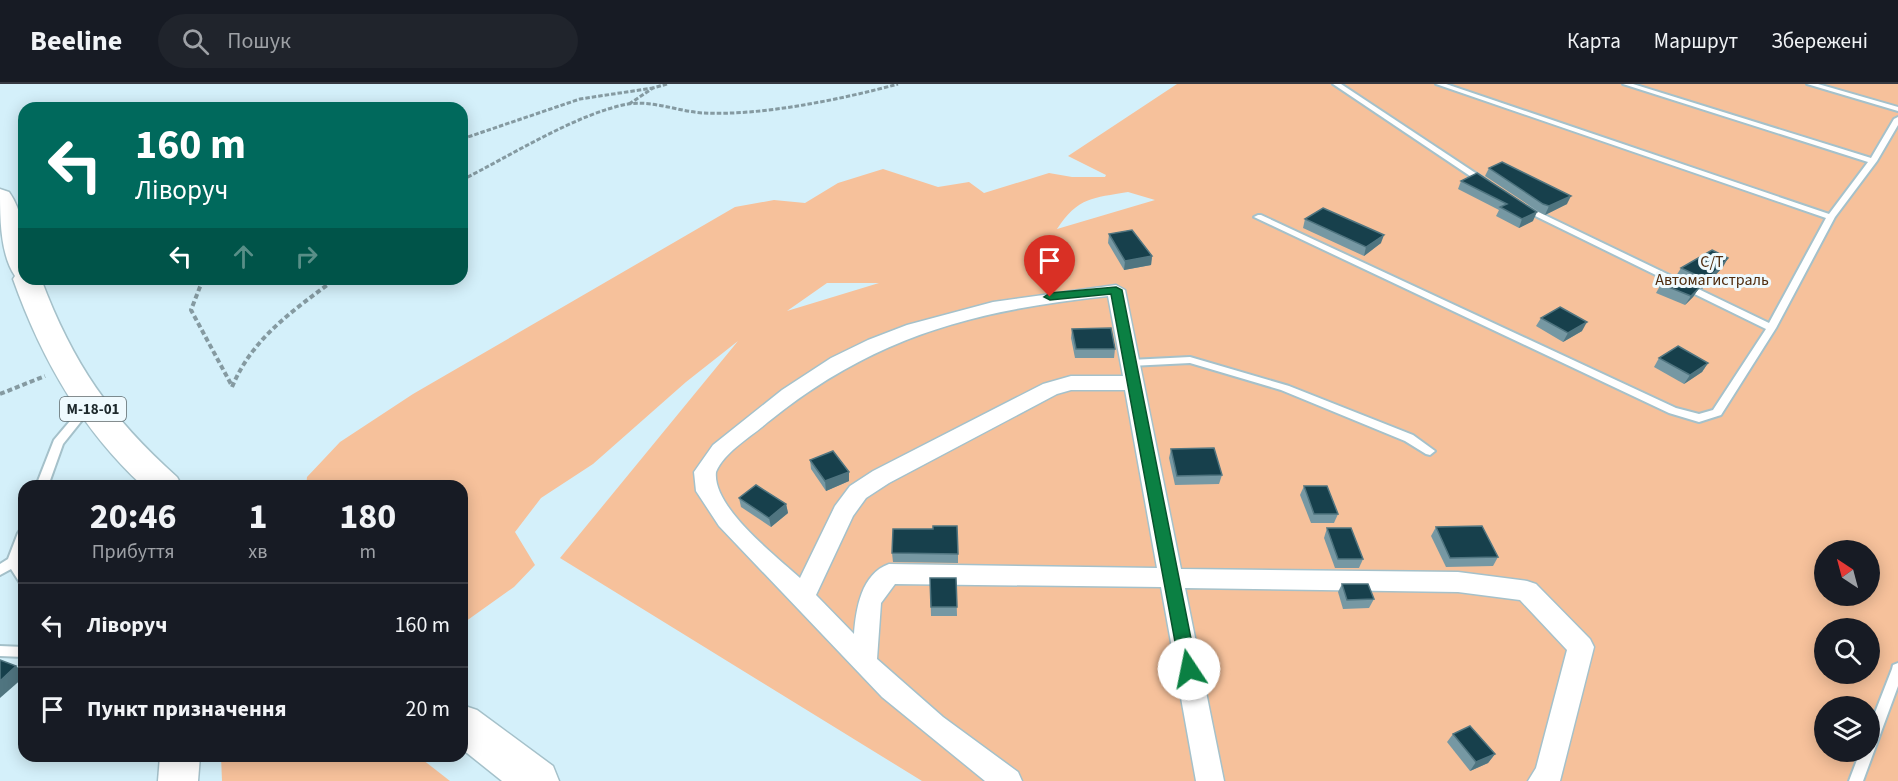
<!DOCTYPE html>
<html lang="uk">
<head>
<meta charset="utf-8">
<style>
	:root { --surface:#171b24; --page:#20242c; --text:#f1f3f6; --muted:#9ea1a6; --line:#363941 }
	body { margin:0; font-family:"Source Sans 3",sans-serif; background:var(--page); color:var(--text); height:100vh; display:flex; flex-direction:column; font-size:22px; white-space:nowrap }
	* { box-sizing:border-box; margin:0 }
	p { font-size:20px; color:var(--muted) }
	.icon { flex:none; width:33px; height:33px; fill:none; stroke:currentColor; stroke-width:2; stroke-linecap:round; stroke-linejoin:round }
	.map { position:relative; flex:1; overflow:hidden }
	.side { position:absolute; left:18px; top:396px; width:450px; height:282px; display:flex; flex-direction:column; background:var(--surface); border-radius:18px; box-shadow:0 3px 15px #0003 }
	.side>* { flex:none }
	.banner { position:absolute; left:18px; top:18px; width:450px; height:183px; border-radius:18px; box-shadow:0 3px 15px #0003; background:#00695c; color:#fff; overflow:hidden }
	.needle { width:39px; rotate:324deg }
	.fabs { position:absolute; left:1814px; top:456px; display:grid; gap:12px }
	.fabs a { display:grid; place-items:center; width:66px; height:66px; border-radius:50%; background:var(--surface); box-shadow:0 3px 15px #0003; font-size:30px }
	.pin { position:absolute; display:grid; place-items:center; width:51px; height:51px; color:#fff; margin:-62px -26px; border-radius:50% 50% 50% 0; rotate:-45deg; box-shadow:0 0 6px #0007 }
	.pin .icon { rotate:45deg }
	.me { position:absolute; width:66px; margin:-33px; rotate:349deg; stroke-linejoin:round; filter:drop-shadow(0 0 4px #0008) }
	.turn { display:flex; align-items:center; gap:21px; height:126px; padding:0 18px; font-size:27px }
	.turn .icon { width:78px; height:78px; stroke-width:2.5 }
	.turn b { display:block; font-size:42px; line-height:51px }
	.lanes { display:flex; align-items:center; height:57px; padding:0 18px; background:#0003; justify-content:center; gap:30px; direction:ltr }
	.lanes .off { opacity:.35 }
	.eta { display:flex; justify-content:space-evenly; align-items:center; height:102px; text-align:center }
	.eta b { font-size:36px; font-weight:700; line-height:42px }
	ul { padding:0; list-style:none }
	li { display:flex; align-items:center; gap:18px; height:84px; padding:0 18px; border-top:2px solid var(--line) }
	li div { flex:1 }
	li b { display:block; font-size:22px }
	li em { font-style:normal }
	header { display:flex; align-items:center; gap:36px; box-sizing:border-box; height:84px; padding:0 30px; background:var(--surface); border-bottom:2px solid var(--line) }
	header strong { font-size:28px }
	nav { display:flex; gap:33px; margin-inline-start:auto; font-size:21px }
	.search { width:420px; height:54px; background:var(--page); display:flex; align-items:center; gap:15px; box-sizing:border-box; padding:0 21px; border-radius:33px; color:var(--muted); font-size:22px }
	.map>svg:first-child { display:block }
</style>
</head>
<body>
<header>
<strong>Beeline</strong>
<div class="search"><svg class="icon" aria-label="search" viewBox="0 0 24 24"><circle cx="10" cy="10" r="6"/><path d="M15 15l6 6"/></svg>Пошук</div>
<nav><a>Карта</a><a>Маршрут</a><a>Збережені</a></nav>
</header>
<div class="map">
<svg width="1898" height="697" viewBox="0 0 1898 697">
	<rect width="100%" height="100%" fill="#d4f0fa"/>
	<g fill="#f6c19b" fill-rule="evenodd">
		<path d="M 1177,0 L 1898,0 L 1898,697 L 922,697 L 560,474 L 738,257 L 686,298 L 593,380 L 541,414 L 515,448 L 535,481 L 514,503 L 462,540 L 462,402 L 306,402 L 307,393 L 340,358 L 413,310 L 735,123 L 774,116 L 805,119 L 838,99 L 883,85 L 938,103 L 969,98 L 984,109 L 1049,89 L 1072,93 L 1105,93 L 1106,91 L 1068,72 ZM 1128,108 L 1155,116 L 1057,145 C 1078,113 1093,114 1128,108 ZM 827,199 L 879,199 L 787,227 ZM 1824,466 L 1869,466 L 1869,512 L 1824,512 ZM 1824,544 L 1869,544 L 1869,590 L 1824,590 ZM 1824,622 L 1869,622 L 1869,668 L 1824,668 Z"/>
		<polygon points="221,672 418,672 450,697 222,697"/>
	</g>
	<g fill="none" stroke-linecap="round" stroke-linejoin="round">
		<g stroke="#a5c1ca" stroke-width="4">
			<g id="lane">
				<polygon points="1333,0 1341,0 1489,98 1488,100 1482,100"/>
				<polygon points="1436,0 1446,0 1829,130 1868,78 1623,0 1633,0 1871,74 1894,35 1898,33 1898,41 1877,77 1835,133 1776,244 1721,331 1699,338 1669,329 1254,133 1258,131 1261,131 1676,324 1699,330 1713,326 1766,245 1521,125 1522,123 1528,123 1769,239 1826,134"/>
				<polygon points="1807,0 1818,0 1898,23 1898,27"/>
				<polygon points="1190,273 1289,302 1413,351 1435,367 1430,371 1426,370 1405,357 1281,306 1190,279 1130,282 1125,279 1130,276"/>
				<polygon points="90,317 95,320 63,360 48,402 36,402 54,356 86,318"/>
				<polygon points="24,445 24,464 19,478 24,486 24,501 20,499 11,485 0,491 0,480 8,475 18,449 20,446"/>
				<polygon points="0,562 24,563 24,573 0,572"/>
				<polygon points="1898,579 1898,602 1863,697 1849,697 1860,668 1869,668 1869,644 1892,585 1893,581"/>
			</g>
		</g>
		<g stroke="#a5c1ca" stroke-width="3">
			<path id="street" d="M 1116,201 L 1125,206 L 1181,485 L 1458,488 L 1527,497 L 1536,500 L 1590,555 L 1594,563 L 1560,697 L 1528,697 L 1536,684 L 1567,566 L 1520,516 L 1458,508 L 1185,504 L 1224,697 L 1196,697 L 1161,503 L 895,500 L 881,519 L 877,575 L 943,633 L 1018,688 L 1022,697 L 985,697 L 882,613 L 719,442 L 696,407 L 694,388 L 713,361 L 782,306 L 831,274 L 868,256 L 907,241 L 993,218 ZM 1108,212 L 1123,292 L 1071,292 L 1043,300 L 873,387 L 850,402 L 835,422 L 800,494 C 776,472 712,423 716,388 C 725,367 751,353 768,338 C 874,252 975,226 1108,212 ZM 1071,306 L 1125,306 L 1157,484 L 889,480 C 861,490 856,525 854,550 L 816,511 L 853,432 L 866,414 L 889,399 L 1057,310 Z"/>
		</g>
		<g stroke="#a5c1ca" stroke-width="3">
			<polygon id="secondary" points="160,672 200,672 198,697 158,697"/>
		</g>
		<g stroke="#a5c1ca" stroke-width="3">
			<g id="highway">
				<path d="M 0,105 L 9,108 C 27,133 24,165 24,195 L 41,195 C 73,280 110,333 177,393 L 182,402 L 143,402 C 81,345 41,274 13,195 L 15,192 C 0,170 0,133 0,105 Z"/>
				<polygon points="462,621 477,626 553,682 559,697 502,697 462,665"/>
			</g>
		</g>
		<g stroke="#859aa1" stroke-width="3" stroke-dasharray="4.5 2" stroke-linecap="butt">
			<polyline points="629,20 653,4 667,0"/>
			<polyline points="462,55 580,15 653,4"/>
			<path d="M 462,96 C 508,73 578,29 628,20 C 653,16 680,28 704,29 C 761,32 843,15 898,0"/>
		</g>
		<g stroke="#859aa1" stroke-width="4" stroke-dasharray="5 3" stroke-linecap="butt">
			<polyline points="203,195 191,226 232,302"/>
			<path d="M 232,303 C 253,253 293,227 335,195"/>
			<polyline points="0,310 45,292"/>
		</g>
		<use href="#lane" fill="#fff" fill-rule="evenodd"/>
		<use href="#street" fill="#fff" fill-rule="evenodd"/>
		<use href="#secondary" fill="#fff" fill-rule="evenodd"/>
		<use href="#highway" fill="#fff" fill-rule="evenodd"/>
	</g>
	<g fill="#7698a3">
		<polygon points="1489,84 1567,120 1545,131 1539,128 1485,92"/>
		<polygon points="1477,89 1533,137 1519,144 1496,132 1499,126 1458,105 1461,97"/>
		<polygon points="1305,135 1381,159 1364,172 1303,144"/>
		<polygon points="1109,150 1152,172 1151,181 1124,186 1108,159"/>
		<polygon points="1723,183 1702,205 1676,192 1681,184"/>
		<polygon points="1661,200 1699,204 1693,213 1685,221 1656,209"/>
		<polygon points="1541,234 1582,247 1563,258 1536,242"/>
		<polygon points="1072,245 1115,265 1114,274 1075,274 1071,254"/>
		<polygon points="1659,274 1708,279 1702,288 1684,300 1654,283"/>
		<polygon points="1171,365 1222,391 1219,400 1175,401 1169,374"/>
		<polygon points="810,376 849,397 826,407 811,385"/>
		<polygon points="1304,402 1338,430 1334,439 1311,439 1300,411"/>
		<polygon points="739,414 786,420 788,429 771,443 741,423"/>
		<polygon points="1436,443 1498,473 1493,482 1446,483 1431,452"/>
		<polygon points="1327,444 1363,475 1359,484 1335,484 1324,454"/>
		<polygon points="892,469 958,470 958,479 893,478"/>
		<polygon points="930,494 956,494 957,532 931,532"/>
		<polygon points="1342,500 1374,515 1369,524 1343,525 1338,508"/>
		<polygon points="1453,650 1495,670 1488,679 1470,687 1447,658"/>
	</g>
	<g fill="#507580">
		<polygon points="1571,112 1567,120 1545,131 1549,122"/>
		<polygon points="1537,128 1533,137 1519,144 1522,135"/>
		<polygon points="1384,151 1381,159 1364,172 1366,163"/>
		<polygon points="1152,172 1151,181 1124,186 1125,177"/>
		<polygon points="1728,174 1723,183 1702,205 1707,196"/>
		<polygon points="1699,204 1693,213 1685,221 1691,212"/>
		<polygon points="1587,238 1582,247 1563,258 1568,249"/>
		<polygon points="1708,279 1702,288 1684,300 1690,291"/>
		<polygon points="849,388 849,397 826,407 825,397"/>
		<polygon points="786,420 788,429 771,443 769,434"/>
		<polygon points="16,582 24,589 24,593 0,614 0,597"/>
		<polygon points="1495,670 1488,679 1470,687 1476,678"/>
	</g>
	<g fill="#17404c" stroke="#507580" stroke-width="1.5">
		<polygon points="1502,78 1571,112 1549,122 1543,120 1489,84"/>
		<polygon points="1477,89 1537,128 1522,135 1500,123 1507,120 1461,97"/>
		<polygon points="1323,124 1384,151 1366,163 1305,135"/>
		<polygon points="1132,146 1152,172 1125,177 1109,150"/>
		<polygon points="1712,166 1728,174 1707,196 1681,184"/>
		<polygon points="1670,191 1699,204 1691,212 1661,200"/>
		<polygon points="1560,223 1587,238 1568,249 1541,234"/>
		<polygon points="1111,244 1115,265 1076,265 1072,245"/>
		<polygon points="1678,262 1708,279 1690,291 1659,274"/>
		<polygon points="1214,364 1222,391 1177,392 1171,365"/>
		<polygon points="833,367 849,388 825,397 810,376"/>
		<polygon points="756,401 786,420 769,434 739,414"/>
		<polygon points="1304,402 1327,402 1338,430 1314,430"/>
		<polygon points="933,442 957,442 958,470 892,469 893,445 933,445"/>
		<polygon points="1482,442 1498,473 1450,474 1436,443"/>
		<polygon points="1327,444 1351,444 1363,475 1338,475"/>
		<polygon points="930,494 956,494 957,523 931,523"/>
		<polygon points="1342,500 1368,500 1374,515 1347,516"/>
		<polygon points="0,576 16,582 0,597"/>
		<polygon points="1470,642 1495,670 1476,678 1453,650"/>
	</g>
	<polygon fill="#0b8043" stroke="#07532c" stroke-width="1.5" points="1116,203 1122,206 1197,585 1195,590 1189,592 1183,590 1180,585 1111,210 1050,216 1044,213 1050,209"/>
	<g text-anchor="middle" stroke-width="6" stroke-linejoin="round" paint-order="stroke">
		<rect fill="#effafe" stroke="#5d686b" stroke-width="1.5" x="60" y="313" width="66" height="24" rx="4.5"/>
		<g font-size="15" font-weight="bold" fill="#1e292c">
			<text x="93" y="330">М-18-01</text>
		</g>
		<g font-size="16" fill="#4f2b0d" stroke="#effafe">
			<text x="1712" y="183">С/Т<tspan x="1712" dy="18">Автомагистраль</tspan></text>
		</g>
	</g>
</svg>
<div class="fabs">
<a><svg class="needle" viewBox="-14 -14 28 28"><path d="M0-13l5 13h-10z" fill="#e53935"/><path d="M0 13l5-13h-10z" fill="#9ea1a6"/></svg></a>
<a><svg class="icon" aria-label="search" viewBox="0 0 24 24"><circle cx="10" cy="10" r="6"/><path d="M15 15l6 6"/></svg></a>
<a><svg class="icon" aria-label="layers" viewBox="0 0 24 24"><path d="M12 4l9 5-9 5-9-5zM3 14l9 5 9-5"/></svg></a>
</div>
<div class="pin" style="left:1050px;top:213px;background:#d93025"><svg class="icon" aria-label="arrive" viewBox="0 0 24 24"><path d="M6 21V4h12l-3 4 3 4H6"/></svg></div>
<svg class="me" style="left:1189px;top:585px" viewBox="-20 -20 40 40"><circle r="19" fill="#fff"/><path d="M0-13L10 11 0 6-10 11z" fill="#0b8043"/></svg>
<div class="banner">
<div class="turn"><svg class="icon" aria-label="left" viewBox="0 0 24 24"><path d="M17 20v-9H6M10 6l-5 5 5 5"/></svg><div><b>160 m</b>Ліворуч</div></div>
<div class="lanes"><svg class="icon" aria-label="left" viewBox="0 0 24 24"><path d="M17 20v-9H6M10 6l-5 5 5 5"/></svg><svg class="icon off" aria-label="ahead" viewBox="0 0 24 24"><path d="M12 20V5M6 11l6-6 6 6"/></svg><svg class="icon off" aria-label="right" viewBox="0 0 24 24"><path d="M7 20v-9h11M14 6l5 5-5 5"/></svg></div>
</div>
<section class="side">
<div class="eta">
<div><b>20:46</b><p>Прибуття</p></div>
<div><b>1</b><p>хв</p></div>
<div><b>180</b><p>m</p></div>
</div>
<ul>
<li><svg class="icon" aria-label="left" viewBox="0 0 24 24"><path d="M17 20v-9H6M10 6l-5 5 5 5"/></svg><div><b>Ліворуч</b></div><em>160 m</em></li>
<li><svg class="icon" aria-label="arrive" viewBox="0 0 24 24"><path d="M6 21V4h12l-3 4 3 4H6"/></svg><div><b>Пункт призначення</b></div><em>20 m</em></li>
</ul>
</section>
</div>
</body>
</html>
